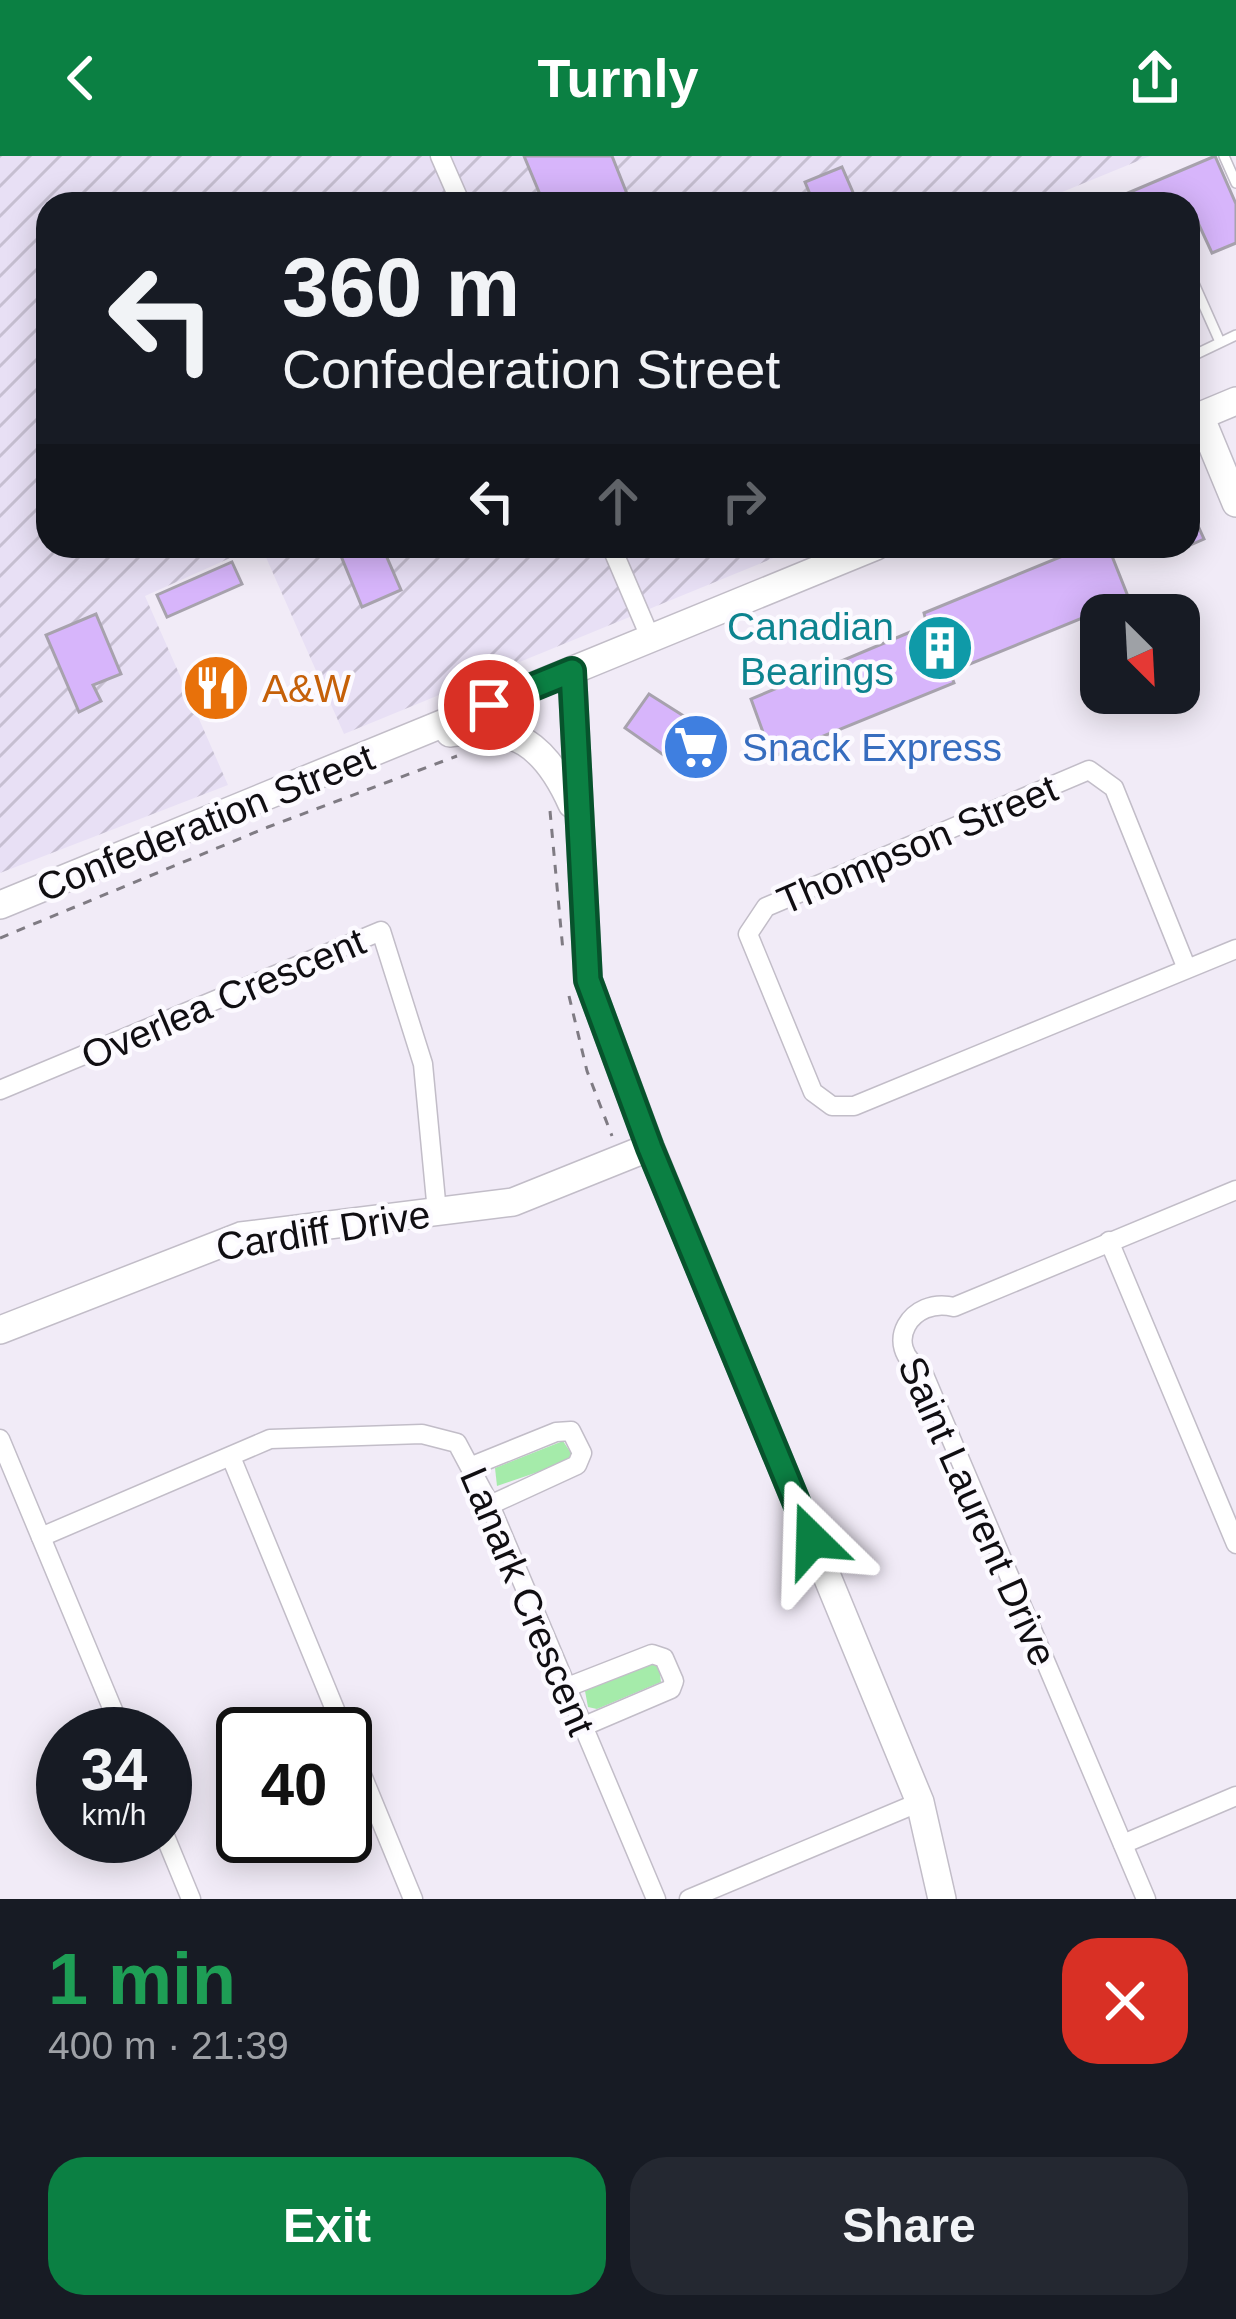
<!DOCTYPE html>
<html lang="en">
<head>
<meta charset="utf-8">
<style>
	:root { --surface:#171b24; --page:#242831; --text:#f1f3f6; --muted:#9ea1a6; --accent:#0b8043 }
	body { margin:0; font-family:Arial,sans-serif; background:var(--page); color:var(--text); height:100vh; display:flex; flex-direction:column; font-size:45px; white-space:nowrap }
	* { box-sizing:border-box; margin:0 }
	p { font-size:39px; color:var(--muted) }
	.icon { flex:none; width:66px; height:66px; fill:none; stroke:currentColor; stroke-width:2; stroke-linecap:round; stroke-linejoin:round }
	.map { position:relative; height:1743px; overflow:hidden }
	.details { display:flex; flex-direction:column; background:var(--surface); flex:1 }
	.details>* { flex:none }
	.guide { position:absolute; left:36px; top:36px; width:1164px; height:366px; border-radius:36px; box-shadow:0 6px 30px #0003; background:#171b24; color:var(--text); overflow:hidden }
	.needle { width:78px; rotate:156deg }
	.fabs { position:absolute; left:1080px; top:438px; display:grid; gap:24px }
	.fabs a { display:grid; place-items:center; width:120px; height:120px; border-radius:24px; background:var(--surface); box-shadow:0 6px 30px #0003; font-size:60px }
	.speed { position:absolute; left:36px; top:1551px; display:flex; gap:24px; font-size:60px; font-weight:700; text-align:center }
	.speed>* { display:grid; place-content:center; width:156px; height:156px; border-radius:50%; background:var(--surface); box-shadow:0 6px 30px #0003; line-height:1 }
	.speed small { font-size:30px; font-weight:400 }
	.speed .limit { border:6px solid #111; border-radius:18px; background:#fff; color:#111 }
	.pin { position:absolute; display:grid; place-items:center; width:102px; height:102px; color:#fff; margin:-51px; border:6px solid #fff; border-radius:50%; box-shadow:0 3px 12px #0007 }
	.me { position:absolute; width:132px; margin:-66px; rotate:338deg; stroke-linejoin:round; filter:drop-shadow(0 0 9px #0008) }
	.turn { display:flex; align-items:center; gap:42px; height:252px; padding:0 48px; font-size:54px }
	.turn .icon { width:156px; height:156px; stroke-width:2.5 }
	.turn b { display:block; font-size:84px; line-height:102px }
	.lanes { display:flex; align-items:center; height:114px; padding:0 48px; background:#0003; justify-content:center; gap:60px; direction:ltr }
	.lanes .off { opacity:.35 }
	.round { display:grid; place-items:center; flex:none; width:126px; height:126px; border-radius:36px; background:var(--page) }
	.head { display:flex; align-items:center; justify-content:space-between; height:204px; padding:0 48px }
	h1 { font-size:72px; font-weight:700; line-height:90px; color:#1e9e55 }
	.action { display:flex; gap:24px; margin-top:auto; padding:24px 48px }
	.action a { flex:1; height:138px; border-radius:36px; background:var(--accent); color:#fff; font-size:48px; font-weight:700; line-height:138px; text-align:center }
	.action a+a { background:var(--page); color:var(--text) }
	header { display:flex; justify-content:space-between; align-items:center; height:156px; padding:0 48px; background:var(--accent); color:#fff; font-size:54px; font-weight:700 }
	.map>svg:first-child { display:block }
</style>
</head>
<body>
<header><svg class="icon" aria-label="back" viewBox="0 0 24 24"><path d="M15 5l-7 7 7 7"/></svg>Turnly<svg class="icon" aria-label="share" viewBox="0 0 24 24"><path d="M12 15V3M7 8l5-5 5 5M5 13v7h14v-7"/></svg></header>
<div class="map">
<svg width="1236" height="1743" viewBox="0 0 1236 1743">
	<defs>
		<pattern id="industrial-furrows" width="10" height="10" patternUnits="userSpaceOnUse" patternTransform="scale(3)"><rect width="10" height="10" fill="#e8e0f5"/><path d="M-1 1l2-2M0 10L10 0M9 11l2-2" fill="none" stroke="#c6bfd1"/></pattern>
	</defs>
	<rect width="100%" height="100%" fill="#f1ebf7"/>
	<g fill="url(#industrial-furrows)">
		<polygon points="0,0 1150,0 1033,48 48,48 48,390 257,390 145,440 228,629 0,717"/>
		<polygon points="261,390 803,390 344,578"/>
	</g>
	<g fill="#a5ebaa">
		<polygon points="563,1285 573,1300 570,1305 497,1330 495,1312"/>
		<polygon points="653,1506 659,1509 661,1526 597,1553 588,1551 585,1535"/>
	</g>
	<g fill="#d7b5fb" stroke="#a7a2ad" stroke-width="3">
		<polygon points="524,0 612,0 631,48 544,48"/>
		<polygon points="1215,0 1236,48 1236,87 1212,97 1194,58 1188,61 1188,48 1102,48"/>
		<polygon points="842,11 858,48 814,48 805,26"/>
		<polygon points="1188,348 1204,383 1188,390"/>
		<polygon points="364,390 382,390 401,434 362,451 341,400"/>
		<polygon points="1087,390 1108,390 1129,443 950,516 954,527 772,601 751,543 927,469 924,457"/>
		<polygon points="232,406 242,428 167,461 157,439"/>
		<polygon points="96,458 121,518 93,529 101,545 79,556 46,479"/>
		<polygon points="218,503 239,552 214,562 193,513"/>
		<polygon points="649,538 698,569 694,577 712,590 698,613 679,600 675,607 625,572"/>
	</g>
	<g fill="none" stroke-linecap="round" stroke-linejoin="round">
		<g stroke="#c2bdc8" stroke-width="12">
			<g id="lane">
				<polyline points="1224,0 1236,27"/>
				<polyline points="1188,114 1220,186"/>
				<polyline points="1188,202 1236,179"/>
				<polyline points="1188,232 1198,255"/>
			</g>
		</g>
		<g stroke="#c2bdc8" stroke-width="21">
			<g id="street">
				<polyline points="440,0 461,48"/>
				<polyline points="611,390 650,481"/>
				<polyline points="1187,813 1114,632 1089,614 766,751 748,778 813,936 832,950 854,950 1236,793"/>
				<polyline points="0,934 381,775 423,908 437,1056"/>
				<polyline points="1109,1085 1236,1388"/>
				<polyline points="0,1283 123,1578"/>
				<polyline points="231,1301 413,1743"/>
				<polyline points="472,1310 556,1276 571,1275 582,1297 577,1309 490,1349"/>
				<polyline points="41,1381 270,1283 422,1278 457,1287 490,1349 656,1743"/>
				<polyline points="565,1532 652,1498 664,1502 674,1525 671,1533 582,1571"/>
				<polyline points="165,1680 191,1743"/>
				<polyline points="1123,1688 1236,1640"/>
				<polyline points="689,1743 920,1646"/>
				<path d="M 1146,1743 L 922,1214 C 881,1190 911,1140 954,1151 L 1236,1034"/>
			</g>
		</g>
		<g stroke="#c2bdc8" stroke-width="30">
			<g id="secondary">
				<polyline points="1200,260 1236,347"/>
				<polyline points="1188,265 1236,245"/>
				<polyline points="572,515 588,824 650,991 920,1646 942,1743"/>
				<path d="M 450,577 C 515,566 546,590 572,648"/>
				<polyline points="0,749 876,390"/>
				<polyline points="0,1174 241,1080 513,1046 650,991"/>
			</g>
		</g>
		<g stroke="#7f7b83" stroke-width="3" stroke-dasharray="9 9" stroke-linecap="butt">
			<polyline points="550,655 563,795"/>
			<polyline points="0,782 268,671 457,600"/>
			<polyline points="569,840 587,915 612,980"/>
		</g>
		<use href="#lane" stroke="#fff" stroke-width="9"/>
		<use href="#street" stroke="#fff" stroke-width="18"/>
		<use href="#secondary" stroke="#fff" stroke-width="27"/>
	</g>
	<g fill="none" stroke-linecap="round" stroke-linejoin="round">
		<g stroke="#07532c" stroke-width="30">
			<polyline id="route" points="489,549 572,515 588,824 650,992 812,1384"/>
		</g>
		<use href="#route" stroke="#0b8043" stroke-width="21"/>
	</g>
	<defs>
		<g id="building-disc" transform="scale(3.45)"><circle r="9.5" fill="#0f9aa8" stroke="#fcfaff"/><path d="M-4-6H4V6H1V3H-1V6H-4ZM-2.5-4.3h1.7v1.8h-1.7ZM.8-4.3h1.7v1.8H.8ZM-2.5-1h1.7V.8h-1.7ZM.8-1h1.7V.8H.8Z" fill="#fff"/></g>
		<g id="restaurant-disc" transform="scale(3.45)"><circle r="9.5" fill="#e8710a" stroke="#fcfaff"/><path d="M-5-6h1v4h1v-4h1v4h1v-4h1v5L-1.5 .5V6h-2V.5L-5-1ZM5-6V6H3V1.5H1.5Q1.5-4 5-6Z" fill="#fff"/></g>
		<g id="supermarket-disc" transform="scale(3.45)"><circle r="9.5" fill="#3f7fe0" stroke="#fcfaff"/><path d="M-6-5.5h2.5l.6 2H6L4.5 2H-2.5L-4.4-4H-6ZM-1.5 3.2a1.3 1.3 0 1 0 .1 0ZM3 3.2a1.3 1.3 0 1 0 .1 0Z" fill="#fff"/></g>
	</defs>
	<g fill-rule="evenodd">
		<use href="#building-disc" x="940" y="492"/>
		<use href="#restaurant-disc" x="216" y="532"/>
		<use href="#supermarket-disc" x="696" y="591"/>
	</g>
	<g text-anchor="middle" stroke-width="9" stroke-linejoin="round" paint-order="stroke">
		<g font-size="39" fill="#0d838f" stroke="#fcfaff" text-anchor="end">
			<text x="894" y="484">Canadian<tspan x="894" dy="45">Bearings</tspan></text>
		</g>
		<g font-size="39" fill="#c56008" stroke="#fcfaff" text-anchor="start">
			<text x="262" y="546">A&amp;W</text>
		</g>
		<g font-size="39" fill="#366cbe" stroke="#fcfaff" text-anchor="start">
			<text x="742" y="605">Snack Express</text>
		</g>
		<g font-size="39" fill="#100e12" stroke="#fcfaff">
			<text transform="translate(205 666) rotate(-22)" y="14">Confederation Street</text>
			<text transform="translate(917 688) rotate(-23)" y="14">Thompson Street</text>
			<text transform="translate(223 842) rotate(-23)" y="14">Overlea Crescent</text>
			<text transform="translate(323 1074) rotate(-9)" y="14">Cardiff Drive</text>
			<text transform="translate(978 1355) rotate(66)" y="14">Saint Laurent Drive</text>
			<text transform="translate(528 1445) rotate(67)" y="14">Lanark Crescent</text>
		</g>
	</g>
</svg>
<div class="fabs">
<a><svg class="needle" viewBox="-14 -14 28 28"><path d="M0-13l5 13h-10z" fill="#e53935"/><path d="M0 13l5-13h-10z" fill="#9ea1a6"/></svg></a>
</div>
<div class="speed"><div>34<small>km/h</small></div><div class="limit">40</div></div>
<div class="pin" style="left:489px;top:549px;background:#d93025"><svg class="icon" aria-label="arrive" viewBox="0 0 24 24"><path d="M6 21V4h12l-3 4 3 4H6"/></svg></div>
<svg class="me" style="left:812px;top:1384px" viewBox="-20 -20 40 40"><path d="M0-17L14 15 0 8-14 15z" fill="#0b8043" stroke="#fff" stroke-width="4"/></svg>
<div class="guide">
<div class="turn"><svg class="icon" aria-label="left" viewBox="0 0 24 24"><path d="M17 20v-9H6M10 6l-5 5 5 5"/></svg><div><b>360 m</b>Confederation Street</div></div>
<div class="lanes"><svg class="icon" aria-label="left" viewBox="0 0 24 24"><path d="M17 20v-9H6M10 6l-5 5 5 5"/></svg><svg class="icon off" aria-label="ahead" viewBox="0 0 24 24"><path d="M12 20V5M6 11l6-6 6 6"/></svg><svg class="icon off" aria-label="right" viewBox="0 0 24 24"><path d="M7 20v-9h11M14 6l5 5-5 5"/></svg></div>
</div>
</div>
<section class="details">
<div class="head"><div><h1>1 min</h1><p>400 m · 21:39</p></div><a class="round" style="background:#d93025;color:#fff"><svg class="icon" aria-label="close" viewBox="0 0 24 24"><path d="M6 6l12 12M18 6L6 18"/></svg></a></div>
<div class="action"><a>Exit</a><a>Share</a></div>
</section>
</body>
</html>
